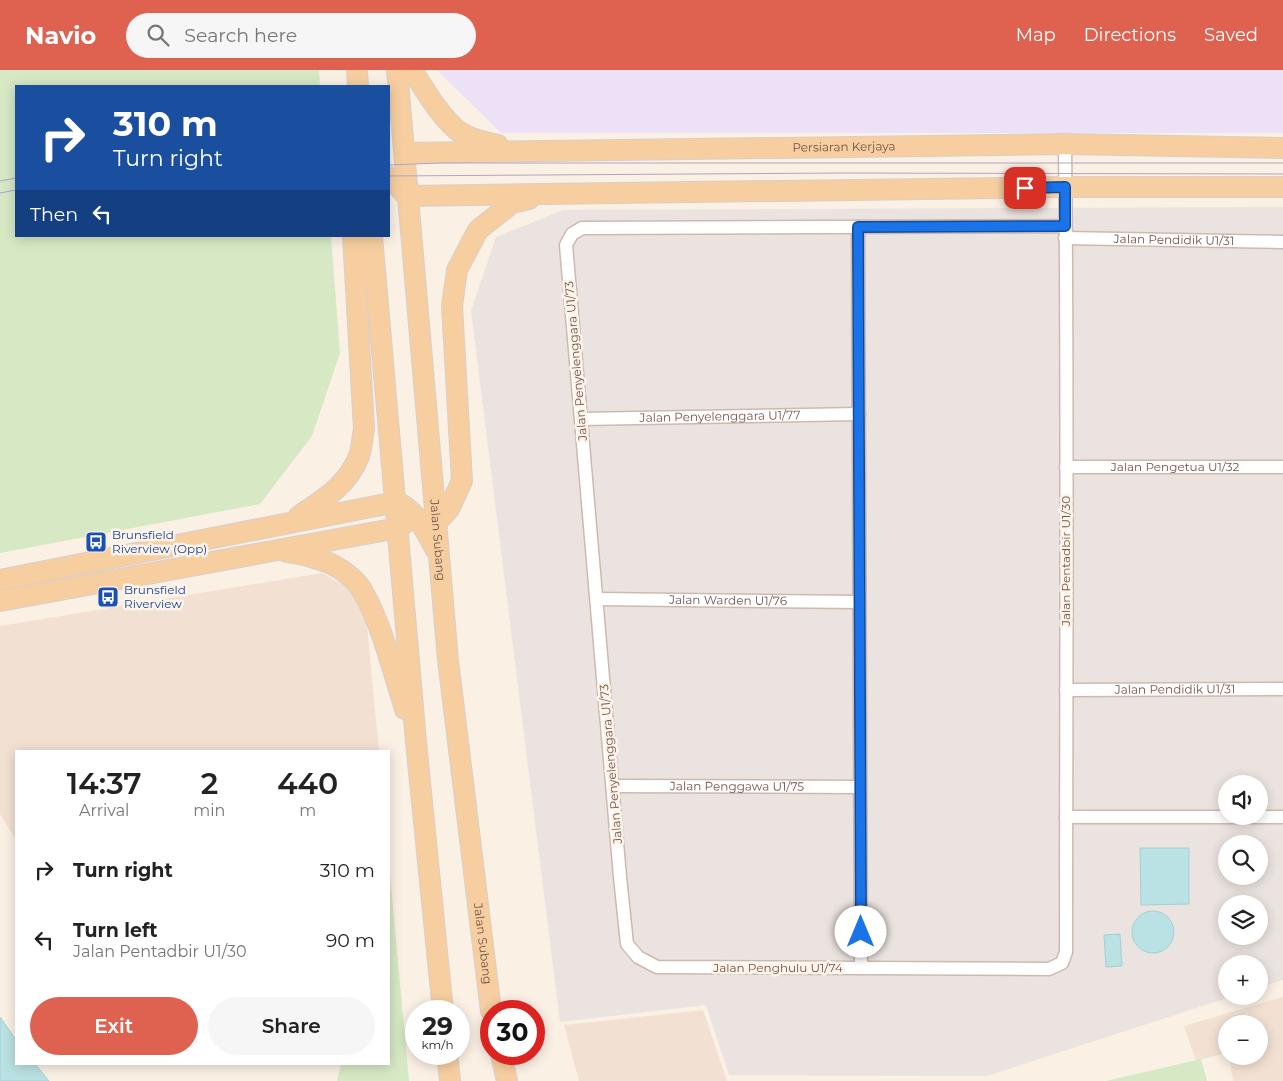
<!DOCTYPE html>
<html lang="en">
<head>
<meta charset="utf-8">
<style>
	:root { --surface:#fff; --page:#f6f6f6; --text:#222; --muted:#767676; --accent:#df6250 }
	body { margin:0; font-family:Montserrat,sans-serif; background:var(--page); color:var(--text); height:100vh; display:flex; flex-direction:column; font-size:19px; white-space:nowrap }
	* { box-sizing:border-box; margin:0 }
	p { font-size:16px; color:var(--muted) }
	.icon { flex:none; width:28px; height:28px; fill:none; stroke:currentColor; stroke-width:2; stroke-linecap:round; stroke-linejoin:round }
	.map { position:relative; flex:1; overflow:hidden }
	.drawer { position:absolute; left:15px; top:680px; width:375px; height:315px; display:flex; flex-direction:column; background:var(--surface); border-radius:0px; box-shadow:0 2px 12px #0003 }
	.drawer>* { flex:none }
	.banner { position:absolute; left:15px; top:15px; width:375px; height:152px; border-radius:0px; box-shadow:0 2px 12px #0003; background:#1a4fa0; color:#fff; overflow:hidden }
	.controls { position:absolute; left:1218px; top:705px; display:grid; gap:10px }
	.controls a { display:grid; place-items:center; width:50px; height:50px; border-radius:50%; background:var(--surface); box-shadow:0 2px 12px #0003; font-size:25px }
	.speed { position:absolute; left:405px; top:930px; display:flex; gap:10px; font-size:25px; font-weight:700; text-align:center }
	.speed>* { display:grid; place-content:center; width:65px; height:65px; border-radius:50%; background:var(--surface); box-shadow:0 2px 12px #0003; line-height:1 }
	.speed small { font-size:12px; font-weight:400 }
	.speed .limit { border:8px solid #d22; background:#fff; color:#111 }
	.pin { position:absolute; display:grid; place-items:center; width:42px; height:42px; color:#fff; margin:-21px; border-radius:10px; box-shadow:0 2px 8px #0006 }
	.me { position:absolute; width:55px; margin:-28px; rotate:0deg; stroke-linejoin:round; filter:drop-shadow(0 0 4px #0008) }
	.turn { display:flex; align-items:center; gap:18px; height:105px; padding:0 15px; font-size:22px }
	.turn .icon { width:65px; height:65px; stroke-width:2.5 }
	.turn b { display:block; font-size:35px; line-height:42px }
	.then { display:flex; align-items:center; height:48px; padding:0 15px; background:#0003; gap:10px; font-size:19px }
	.eta { display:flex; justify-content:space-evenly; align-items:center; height:85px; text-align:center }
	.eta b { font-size:30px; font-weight:600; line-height:35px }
	.cta { display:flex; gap:10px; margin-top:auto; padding:10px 15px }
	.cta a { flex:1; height:58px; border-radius:30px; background:var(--accent); color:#fff; font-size:20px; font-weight:600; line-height:58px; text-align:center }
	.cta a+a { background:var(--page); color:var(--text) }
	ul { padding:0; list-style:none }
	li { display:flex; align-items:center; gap:15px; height:70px; padding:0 15px }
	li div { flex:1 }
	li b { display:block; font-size:19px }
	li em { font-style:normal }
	header { display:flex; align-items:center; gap:30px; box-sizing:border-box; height:70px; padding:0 25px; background:var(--accent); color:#fff }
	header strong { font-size:24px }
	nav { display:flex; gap:28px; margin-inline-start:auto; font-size:18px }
	.search { width:350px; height:45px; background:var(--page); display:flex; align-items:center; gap:12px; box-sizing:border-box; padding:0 18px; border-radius:28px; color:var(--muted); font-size:19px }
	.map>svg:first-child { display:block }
</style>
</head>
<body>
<header>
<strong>Navio</strong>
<div class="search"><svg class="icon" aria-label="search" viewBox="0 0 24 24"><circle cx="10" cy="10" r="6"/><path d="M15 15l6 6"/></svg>Search here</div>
<nav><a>Map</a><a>Directions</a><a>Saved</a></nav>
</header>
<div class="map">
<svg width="1283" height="1011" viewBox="0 0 1283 1011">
	<rect width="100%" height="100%" fill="#fbf0e4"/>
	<g fill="#f2e1d3">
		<polygon points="322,503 351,519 367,555 379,681 16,681 16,770 0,744 0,556"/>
		<polygon points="1283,927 1283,1011 1233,1011 1229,986 1259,986 1259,954 1226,954 1226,983 1196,991 1184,956"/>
		<polygon points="703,940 727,1011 579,1011 564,955"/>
	</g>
	<path fill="#ebe3df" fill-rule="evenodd" d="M 1283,137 L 1283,910 L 1259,918 L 1259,894 L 1226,894 L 1226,926 L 1233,926 L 987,1006 L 729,1005 L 706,935 L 560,952 L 471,241 L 496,167 L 563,140 ZM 1226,714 L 1259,714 L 1259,746 L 1226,746 ZM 1226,774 L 1259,774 L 1259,806 L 1226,806 ZM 1226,834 L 1259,834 L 1259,866 L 1226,866 Z"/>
	<polygon fill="#ede1f7" points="437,0 1283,0 1283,63 501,63"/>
	<g fill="#d6e8c4">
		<polygon points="0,0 319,0 320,16 16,16 16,166 331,166 340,283 312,366 260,434 0,483"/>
		<polygon points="389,794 409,1011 337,1011 341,994 389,994"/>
		<polygon points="1201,989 1207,1011 1106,1011"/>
	</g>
	<g fill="#bae1e3" stroke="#a1d1d5">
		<polygon points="1140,778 1189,778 1189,834 1141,835"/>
		<circle cx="1153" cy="862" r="21"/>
		<polygon points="1120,864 1122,896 1106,897 1104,865"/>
		<polygon points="0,947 16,970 16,994 35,994 49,1011 0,1011"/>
	</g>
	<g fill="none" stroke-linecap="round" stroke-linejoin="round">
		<g stroke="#ceb9ae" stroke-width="15">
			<g id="street">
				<path d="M 1065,74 C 1068,343 1066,613 1066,882 L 1062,893 L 1049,899 L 657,897 L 638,887 L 627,874 L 620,807 L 566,175 L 572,164 L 582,158 L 1065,156"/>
				<polyline points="858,157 861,898"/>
				<path id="s1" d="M 1065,168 L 1283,172"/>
				<path id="s2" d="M 581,349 L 859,344"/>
				<path id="s3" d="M 1066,397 L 1283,397"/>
				<path id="s4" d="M 597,529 L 859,532"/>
				<path id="s5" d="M 1066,620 L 1283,619"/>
				<path id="s6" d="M 613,716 L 860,717"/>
				<polyline points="1066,747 1283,747"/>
			</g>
		</g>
		<g stroke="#d8cfcd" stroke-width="22">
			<g id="primary">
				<polyline points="357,0 358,16"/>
				<path id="s7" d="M 397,0 L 448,590 L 491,941"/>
				<path d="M 412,0 C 425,20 439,45 457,60 C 469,69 485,72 498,75"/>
				<path id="s8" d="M 405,83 L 1065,74 L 1283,78"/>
				<polyline points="389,107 407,126"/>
				<polyline points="407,126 1065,117 1283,117"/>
				<polyline points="372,166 416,672 443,941"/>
				<path d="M 299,446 C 324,429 348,415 359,386 C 362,378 362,368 364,359 L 353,166"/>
				<polyline points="436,453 449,439 462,411 452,236 457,200 478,160 512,133 529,129"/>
				<path d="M 287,482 C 303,485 321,488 335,496 C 345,501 358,512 363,522 C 382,555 393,602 405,639"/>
				<path d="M 0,510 L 396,432 C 417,440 425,461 436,480"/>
				<polyline points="0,531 398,458 409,450"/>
				<polyline points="447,984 450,1011"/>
				<polyline points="501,984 507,1011"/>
			</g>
		</g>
		<use href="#street" stroke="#fff" stroke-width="12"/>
		<use href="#primary" stroke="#f6cea0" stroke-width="20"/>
		<g stroke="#b2a4c4" stroke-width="1">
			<polyline points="389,95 439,93 1283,93"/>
			<polyline points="389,106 843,103 1283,104"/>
			<polyline points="0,111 16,108"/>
			<polyline points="0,123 16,120"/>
		</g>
	</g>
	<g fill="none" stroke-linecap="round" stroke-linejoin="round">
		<g stroke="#114b97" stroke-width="12">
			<polyline id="route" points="861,862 858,157 1065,156 1065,117 1025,118"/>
		</g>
		<use href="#route" stroke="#1a73e8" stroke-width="9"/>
	</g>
	<defs>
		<g id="bus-square" transform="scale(1.125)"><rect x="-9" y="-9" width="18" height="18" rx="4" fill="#1a4fb4" stroke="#fef4ea"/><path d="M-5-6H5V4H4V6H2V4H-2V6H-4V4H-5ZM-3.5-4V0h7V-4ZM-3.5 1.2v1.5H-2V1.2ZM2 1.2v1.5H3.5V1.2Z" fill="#fff"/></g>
	</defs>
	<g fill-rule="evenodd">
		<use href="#bus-square" x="96" y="472"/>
		<use href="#bus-square" x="108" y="527"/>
	</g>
	<g text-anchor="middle" stroke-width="5" stroke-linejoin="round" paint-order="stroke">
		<g font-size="12" fill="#72554b" stroke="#fef4ea">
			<text dy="4" stroke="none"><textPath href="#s8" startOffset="439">Persiaran Kerjaya</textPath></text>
			<text dy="4" stroke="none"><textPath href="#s1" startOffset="109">Jalan Pendidik U1/31</textPath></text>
			<text transform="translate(576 291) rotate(-95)" y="4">Jalan Penyelenggara U1/73</text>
			<text dy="4" stroke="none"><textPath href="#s2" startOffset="139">Jalan Penyelenggara U1/77</textPath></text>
			<text dy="4" stroke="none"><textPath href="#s3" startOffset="109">Jalan Pengetua U1/32</textPath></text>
			<text dy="4" stroke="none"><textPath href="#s7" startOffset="472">Jalan Subang</textPath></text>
			<text transform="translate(1066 491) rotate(-90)" y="4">Jalan Pentadbir U1/30</text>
			<text dy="4" stroke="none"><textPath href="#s4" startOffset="131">Jalan Warden U1/76</textPath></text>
			<text dy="4" stroke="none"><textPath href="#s5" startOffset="109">Jalan Pendidik U1/31</textPath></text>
			<text transform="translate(611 694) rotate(-95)" y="4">Jalan Penyelenggara U1/73</text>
			<text dy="4" stroke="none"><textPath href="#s6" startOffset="124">Jalan Penggawa U1/75</textPath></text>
			<text dy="4" stroke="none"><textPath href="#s7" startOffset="878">Jalan Subang</textPath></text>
			<text x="778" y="902">Jalan Penghulu U1/74</text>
		</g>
		<g font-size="12" fill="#164399" stroke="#fef4ea" text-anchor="start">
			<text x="112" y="469">Brunsfield<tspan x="112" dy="14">Riverview (Opp)</tspan></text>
			<text x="124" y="524">Brunsfield<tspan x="124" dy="14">Riverview</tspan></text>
		</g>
	</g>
</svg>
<div class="controls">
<a><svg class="icon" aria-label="sound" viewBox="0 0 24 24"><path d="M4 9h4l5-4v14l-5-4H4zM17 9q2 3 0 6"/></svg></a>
<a><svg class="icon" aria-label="search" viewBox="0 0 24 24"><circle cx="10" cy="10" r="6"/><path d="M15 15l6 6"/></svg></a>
<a><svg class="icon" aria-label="layers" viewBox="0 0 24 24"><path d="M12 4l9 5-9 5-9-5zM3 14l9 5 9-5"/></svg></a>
<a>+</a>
<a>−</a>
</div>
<div class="speed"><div>29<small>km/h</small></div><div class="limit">30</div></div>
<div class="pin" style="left:1025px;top:118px;background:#d93025"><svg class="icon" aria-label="arrive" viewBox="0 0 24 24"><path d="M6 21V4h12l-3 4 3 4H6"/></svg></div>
<svg class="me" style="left:861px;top:862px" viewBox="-20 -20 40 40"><circle r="19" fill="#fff"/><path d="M0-13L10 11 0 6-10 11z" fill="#1a73e8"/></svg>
<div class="banner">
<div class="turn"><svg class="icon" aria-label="right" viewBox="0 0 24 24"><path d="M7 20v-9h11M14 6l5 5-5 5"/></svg><div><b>310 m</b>Turn right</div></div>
<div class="then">Then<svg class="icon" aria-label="left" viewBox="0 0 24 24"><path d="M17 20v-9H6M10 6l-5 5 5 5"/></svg></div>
</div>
<section class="drawer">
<div class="eta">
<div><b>14:37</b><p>Arrival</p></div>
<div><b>2</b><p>min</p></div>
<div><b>440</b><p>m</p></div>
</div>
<ul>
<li><svg class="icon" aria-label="right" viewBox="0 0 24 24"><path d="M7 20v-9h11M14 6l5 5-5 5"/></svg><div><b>Turn right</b></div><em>310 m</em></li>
<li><svg class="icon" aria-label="left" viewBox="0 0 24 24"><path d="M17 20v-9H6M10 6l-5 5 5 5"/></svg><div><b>Turn left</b><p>Jalan Pentadbir U1/30</p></div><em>90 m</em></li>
</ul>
<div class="cta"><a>Exit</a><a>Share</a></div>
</section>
</div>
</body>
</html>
